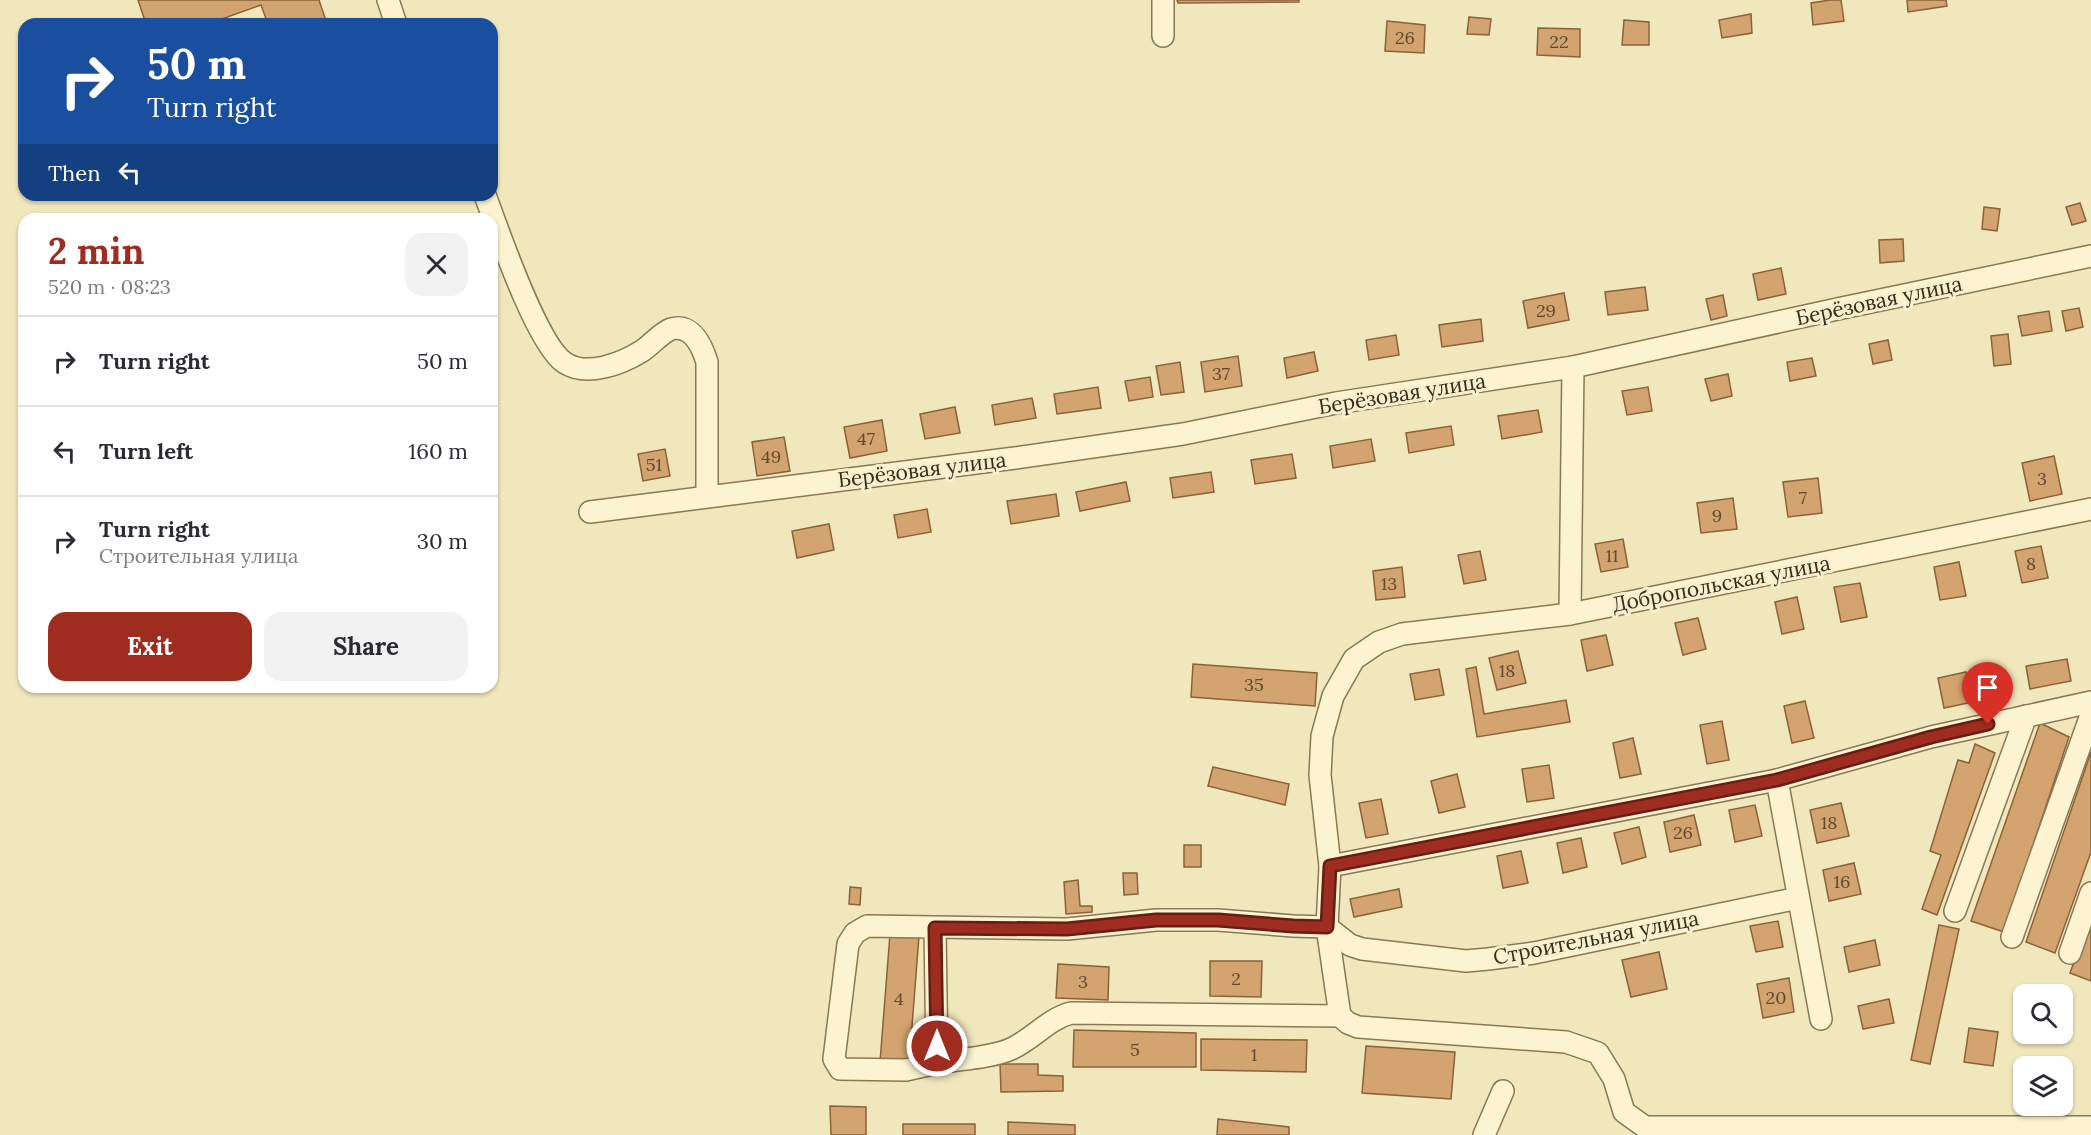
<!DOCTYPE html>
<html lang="en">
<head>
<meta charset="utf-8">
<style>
	:root { --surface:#fff; --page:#f2f2f3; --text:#2b2b33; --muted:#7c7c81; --line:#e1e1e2; --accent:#9e2d20 }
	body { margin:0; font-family:Lora,serif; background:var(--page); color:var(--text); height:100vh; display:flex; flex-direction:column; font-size:22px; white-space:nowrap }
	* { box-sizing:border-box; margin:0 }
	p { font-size:20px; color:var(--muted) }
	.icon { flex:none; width:33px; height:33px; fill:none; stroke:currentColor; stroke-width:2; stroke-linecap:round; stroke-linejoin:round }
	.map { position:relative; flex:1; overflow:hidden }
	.drawer { position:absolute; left:18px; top:213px; width:480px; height:480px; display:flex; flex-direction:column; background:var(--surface); border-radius:18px; box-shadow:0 2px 4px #0004 }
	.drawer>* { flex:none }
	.hud { position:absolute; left:18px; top:18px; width:480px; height:183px; border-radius:18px; box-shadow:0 2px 4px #0004; background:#1a4fa0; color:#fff; overflow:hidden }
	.fabs { position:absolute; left:2013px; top:984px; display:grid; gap:12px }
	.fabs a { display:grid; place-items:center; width:60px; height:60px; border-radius:12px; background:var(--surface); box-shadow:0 2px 4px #0004; font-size:30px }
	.pin { position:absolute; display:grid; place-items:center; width:51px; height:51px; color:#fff; margin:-62px -26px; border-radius:50% 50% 50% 0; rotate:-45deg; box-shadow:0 0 6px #0007 }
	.pin .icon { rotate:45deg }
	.me { position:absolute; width:66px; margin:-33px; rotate:0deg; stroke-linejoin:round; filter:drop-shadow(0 0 4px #0008) }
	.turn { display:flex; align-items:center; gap:21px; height:126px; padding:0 30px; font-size:27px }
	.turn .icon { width:78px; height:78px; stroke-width:2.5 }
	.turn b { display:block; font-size:42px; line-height:51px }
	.then { display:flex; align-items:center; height:57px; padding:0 30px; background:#0003; gap:12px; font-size:22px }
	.round { display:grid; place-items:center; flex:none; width:63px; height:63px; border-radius:18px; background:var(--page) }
	.head { display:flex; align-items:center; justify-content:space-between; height:102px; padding:0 30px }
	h1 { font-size:36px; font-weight:700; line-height:45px; color:var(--accent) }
	.cta { display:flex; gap:12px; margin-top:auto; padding:12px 30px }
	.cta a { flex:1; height:69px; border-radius:18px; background:var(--accent); color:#fff; font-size:24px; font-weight:700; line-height:69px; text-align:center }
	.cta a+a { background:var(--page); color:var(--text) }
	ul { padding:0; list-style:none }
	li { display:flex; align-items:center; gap:18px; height:90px; padding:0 30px; border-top:2px solid var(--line) }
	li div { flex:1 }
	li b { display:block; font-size:22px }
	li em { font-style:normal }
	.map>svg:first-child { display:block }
</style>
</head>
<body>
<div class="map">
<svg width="2091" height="1135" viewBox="0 0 2091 1135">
	<rect width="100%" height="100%" fill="#f1e7bc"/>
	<g fill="#d3a46f" stroke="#8b6238" stroke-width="1.5">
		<polygon points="138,0 319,0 327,24 268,24 261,5 208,24 146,24"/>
		<polygon points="1177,0 1299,0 1299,2 1178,3"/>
		<polygon points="1830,0 1841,0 1844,21 1813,25 1811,3"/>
		<polygon points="1907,0 1946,0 1947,6 1908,12"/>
		<polygon points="1751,14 1752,33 1722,38 1719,20"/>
		<polygon points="1469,17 1491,19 1489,35 1467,34"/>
		<polygon points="1624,20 1649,22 1649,45 1622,45"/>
		<polygon points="1387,21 1425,25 1424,53 1385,51"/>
		<polygon points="1538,28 1580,29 1580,57 1537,55"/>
		<polygon points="2080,203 2086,221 2072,225 2066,207"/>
		<polygon points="1984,207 2000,209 1997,231 1982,229"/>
		<polygon points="1903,239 1904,261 1880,263 1879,240"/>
		<polygon points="1781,268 1786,294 1758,300 1753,274"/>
		<polygon points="1645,287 1648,310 1608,315 1605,292"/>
		<polygon points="1564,293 1569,320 1528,328 1523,301"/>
		<polygon points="1723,295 1727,316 1711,320 1706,299"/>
		<polygon points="2079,308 2083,327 2066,331 2062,311"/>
		<polygon points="2049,311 2052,331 2022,336 2018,316"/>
		<polygon points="1481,319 1483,341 1442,347 1439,325"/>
		<polygon points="2008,334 2011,364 1994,366 1991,336"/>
		<polygon points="1396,335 1399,355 1369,360 1366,340"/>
		<polygon points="1888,340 1892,360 1873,364 1869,344"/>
		<polygon points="1314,352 1318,371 1287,378 1284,358"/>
		<polygon points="1238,356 1242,386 1205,392 1201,362"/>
		<polygon points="1812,358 1816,376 1790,381 1787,362"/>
		<polygon points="1180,362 1184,392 1161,395 1156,366"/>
		<polygon points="1728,374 1732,396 1711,401 1705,379"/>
		<polygon points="1150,377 1153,397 1129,401 1125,381"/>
		<polygon points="1098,387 1101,408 1057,414 1054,394"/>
		<polygon points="1648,387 1652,411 1627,415 1622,391"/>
		<polygon points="1032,398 1036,418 995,425 992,405"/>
		<polygon points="955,407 960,433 925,439 920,414"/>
		<polygon points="1538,410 1542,432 1502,439 1498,416"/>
		<polygon points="882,420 887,451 850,458 844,427"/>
		<polygon points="1451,426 1454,445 1409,453 1406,433"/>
		<polygon points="784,437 790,471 757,476 752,442"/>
		<polygon points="1371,439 1375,461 1333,468 1330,446"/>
		<polygon points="665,449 670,476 643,481 638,454"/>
		<polygon points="1292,454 1296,478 1255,484 1251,460"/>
		<polygon points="2054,456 2062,494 2030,501 2022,463"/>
		<polygon points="1211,472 1214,492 1173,498 1170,478"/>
		<polygon points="1818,478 1822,513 1788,517 1783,482"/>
		<polygon points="1126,482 1130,501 1080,511 1076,492"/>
		<polygon points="1056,494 1059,516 1011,524 1007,501"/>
		<polygon points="1733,498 1737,529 1701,533 1697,503"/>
		<polygon points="927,509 931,532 898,538 894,515"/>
		<polygon points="829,524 834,550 797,558 792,531"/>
		<polygon points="1623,539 1628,567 1601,572 1595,544"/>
		<polygon points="2041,546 2048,578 2022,583 2015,551"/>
		<polygon points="1480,551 1486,580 1464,584 1458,555"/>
		<polygon points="1959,562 1966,596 1940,600 1934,567"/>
		<polygon points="1402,567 1405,597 1376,600 1373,571"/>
		<polygon points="1860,583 1867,617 1841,622 1834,587"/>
		<polygon points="1797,597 1804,629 1782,634 1775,602"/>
		<polygon points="1698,618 1706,649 1683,655 1675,623"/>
		<polygon points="1606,635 1613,665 1587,671 1581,640"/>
		<polygon points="1518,651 1526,683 1497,690 1489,658"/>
		<polygon points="2067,659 2071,681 2030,689 2026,666"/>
		<polygon points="1193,664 1317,673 1315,706 1191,697"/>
		<polygon points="1476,667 1484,714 1566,700 1570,722 1477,737 1466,669"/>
		<polygon points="1439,669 1444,695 1415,700 1410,674"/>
		<polygon points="1966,672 1973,702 1944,708 1938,678"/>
		<polygon points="1805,701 1814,738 1792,743 1784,706"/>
		<polygon points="1722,721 1729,760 1707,764 1700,725"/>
		<polygon points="2040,723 2069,737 2004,932 1971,921"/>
		<polygon points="1633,738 1641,774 1620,778 1613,743"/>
		<polygon points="1975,744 1995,753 1937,915 1922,909 1941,855 1930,851 1958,760 1969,763"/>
		<polygon points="2091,752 2091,852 2055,953 2026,942"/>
		<polygon points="1549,765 1554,798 1527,802 1522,769"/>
		<polygon points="1213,767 1289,784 1285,805 1208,786"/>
		<polygon points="1457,774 1465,807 1439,813 1431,781"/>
		<polygon points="1381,799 1388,834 1366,838 1359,803"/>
		<polygon points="1841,803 1849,836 1817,843 1810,810"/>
		<polygon points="1755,805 1762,836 1735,842 1729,810"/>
		<polygon points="1694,815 1701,845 1670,852 1664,822"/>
		<polygon points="1639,827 1646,857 1622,864 1614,833"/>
		<polygon points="1581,838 1587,867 1563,873 1557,843"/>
		<rect x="1184" y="845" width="17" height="22"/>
		<polygon points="1521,851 1528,883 1503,888 1497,856"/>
		<polygon points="1854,863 1861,894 1829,901 1823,870"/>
		<polygon points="1123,873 1137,873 1138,894 1124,895"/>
		<polygon points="1078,880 1080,906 1092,906 1092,912 1066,914 1064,882"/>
		<polygon points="850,887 861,888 860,905 849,904"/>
		<polygon points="1399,889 1402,907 1354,917 1350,899"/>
		<polygon points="2091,914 2091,981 2070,973"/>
		<polygon points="1778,921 1783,947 1756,952 1750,926"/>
		<polygon points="1939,925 1959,929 1930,1064 1911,1060"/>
		<polygon points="890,934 919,936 909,1065 880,1062"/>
		<polygon points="1875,940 1880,965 1849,972 1844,947"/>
		<polygon points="1659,952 1667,989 1631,997 1622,960"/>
		<polygon points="1210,961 1262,961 1261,997 1210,996"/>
		<polygon points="1058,964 1109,967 1108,1000 1056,998"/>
		<polygon points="1789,978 1794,1012 1763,1018 1757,984"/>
		<polygon points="1889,999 1894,1023 1863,1029 1858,1006"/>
		<polygon points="1969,1028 1998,1032 1993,1066 1964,1062"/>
		<polygon points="1074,1030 1196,1033 1196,1067 1073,1067"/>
		<polygon points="1201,1039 1307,1040 1306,1072 1201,1070"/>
		<polygon points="1366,1046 1455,1052 1451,1099 1362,1093"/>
		<polygon points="1000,1064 1038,1064 1038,1075 1063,1076 1063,1091 1001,1092"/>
		<polygon points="830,1106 866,1107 866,1135 831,1135"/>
		<polygon points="1218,1119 1289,1127 1289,1135 1217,1135"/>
		<polygon points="1008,1122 1075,1125 1075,1135 1008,1135"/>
		<rect x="903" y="1124" width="72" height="11"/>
	</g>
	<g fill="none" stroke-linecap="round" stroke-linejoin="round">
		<g stroke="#8a7754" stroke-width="24">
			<g id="minor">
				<polyline points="388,0 396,24"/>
				<polyline points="1163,36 1163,0"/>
				<path d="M 485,195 C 498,230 537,345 565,363 C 587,377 621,364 642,351 C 651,345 661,333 671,329 C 692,323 702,346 707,362 L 707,496"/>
				<polyline points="2091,509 1570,614 1402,634 1379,642 1354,659 1333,696 1322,736 1320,775 1330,866 1327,927 1340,1016 1348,1023 1358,1027 1566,1042 1598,1053 1614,1079 1624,1112 1645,1127 2091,1127"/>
				<polyline points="590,512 1015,458 1183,434 1336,403 1573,367 1842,308 2091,256"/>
				<polyline points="1570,614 1573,367"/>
				<polyline points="1777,780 1821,1019"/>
				<polyline points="1330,866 1777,780 1931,737 2091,702"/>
				<polyline points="1955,911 2026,716"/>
				<polyline points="935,928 937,1063 906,1070 840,1069 834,1059 848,944 855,933 867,926 1067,929 1156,920 1218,920 1293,926 1327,927 1350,945 1362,949 1466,961 1488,959 1534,953 1798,898"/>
				<polyline points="2012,937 2091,715"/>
				<polyline points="2070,953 2091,893"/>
				<path d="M 937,1063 C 960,1059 991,1058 1011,1049 C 1033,1039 1048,1019 1071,1013 L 1340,1016"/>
				<polyline points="1484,1135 1503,1091"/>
			</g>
		</g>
		<use href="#minor" stroke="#fcf3d0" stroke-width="21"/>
	</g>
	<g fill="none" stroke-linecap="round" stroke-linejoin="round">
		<g stroke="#671d15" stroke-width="15">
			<polyline id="route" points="937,1046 935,928 1067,929 1156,920 1218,920 1293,926 1327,927 1330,866 1777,780 1931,737 1988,724"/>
		</g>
		<use href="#route" stroke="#9e2d20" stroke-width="10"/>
	</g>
	<g text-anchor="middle" stroke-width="6" stroke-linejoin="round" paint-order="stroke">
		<g font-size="18" fill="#5f4a30">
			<text x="1405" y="44">26</text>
			<text x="1559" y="48">22</text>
			<text x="1546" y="317">29</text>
			<text x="1221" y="380">37</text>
			<text x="866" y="445">47</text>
			<text x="771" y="463">49</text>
			<text x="654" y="471">51</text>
			<text x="2042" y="485">3</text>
			<text x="1803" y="504">7</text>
			<text x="1717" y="522">9</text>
			<text x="1612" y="562">11</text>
			<text x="2031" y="570">8</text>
			<text x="1389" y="590">13</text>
			<text x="1507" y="677">18</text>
			<text x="1254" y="691">35</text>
			<text x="1829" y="829">18</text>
			<text x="1683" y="839">26</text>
			<text x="1842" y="888">16</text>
			<text x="1236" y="985">2</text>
			<text x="1083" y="988">3</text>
			<text x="1776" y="1004">20</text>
			<text x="899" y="1005">4</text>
			<text x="1135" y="1056">5</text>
			<text x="1254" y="1061">1</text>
		</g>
		<g font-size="21" fill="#382c1b" stroke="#f8f0cd">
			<text transform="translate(1879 301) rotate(-12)" y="7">Берёзовая улица</text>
			<text transform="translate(1402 394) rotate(-9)" y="7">Берёзовая улица</text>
			<text transform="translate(922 470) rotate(-7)" y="7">Берёзовая улица</text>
			<text transform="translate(1721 584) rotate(-11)" y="7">Добропольская улица</text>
			<text transform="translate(1596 938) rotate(-11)" y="7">Строительная улица</text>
		</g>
	</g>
</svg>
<div class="fabs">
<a><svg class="icon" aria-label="search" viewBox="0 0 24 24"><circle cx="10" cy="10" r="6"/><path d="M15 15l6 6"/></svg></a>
<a><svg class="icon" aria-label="layers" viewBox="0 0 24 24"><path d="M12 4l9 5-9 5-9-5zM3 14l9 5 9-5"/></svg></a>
</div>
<div class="pin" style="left:1988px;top:724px;background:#d93025"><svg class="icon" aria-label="arrive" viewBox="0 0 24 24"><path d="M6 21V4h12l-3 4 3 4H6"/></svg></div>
<svg class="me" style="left:937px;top:1046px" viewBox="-20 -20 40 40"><circle r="17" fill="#9e2d20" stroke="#fff" stroke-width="3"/><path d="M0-11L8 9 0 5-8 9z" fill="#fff"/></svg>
<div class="hud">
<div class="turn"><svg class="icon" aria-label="right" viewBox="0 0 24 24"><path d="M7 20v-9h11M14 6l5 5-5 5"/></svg><div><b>50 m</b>Turn right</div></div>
<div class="then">Then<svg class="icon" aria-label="left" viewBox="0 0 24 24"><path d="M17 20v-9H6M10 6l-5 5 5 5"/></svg></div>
</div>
<section class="drawer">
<div class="head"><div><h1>2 min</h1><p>520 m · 08:23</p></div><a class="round"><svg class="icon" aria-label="close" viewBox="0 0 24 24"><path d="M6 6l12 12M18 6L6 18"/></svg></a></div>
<ul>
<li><svg class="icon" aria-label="right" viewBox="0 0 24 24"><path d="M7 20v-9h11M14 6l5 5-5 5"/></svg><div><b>Turn right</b></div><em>50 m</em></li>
<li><svg class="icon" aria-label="left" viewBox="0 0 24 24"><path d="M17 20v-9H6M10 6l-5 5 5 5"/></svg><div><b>Turn left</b></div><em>160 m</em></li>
<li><svg class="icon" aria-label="right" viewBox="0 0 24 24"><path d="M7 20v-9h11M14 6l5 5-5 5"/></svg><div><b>Turn right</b><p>Строительная улица</p></div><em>30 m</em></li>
</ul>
<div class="cta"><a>Exit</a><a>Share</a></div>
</section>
</div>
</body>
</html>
